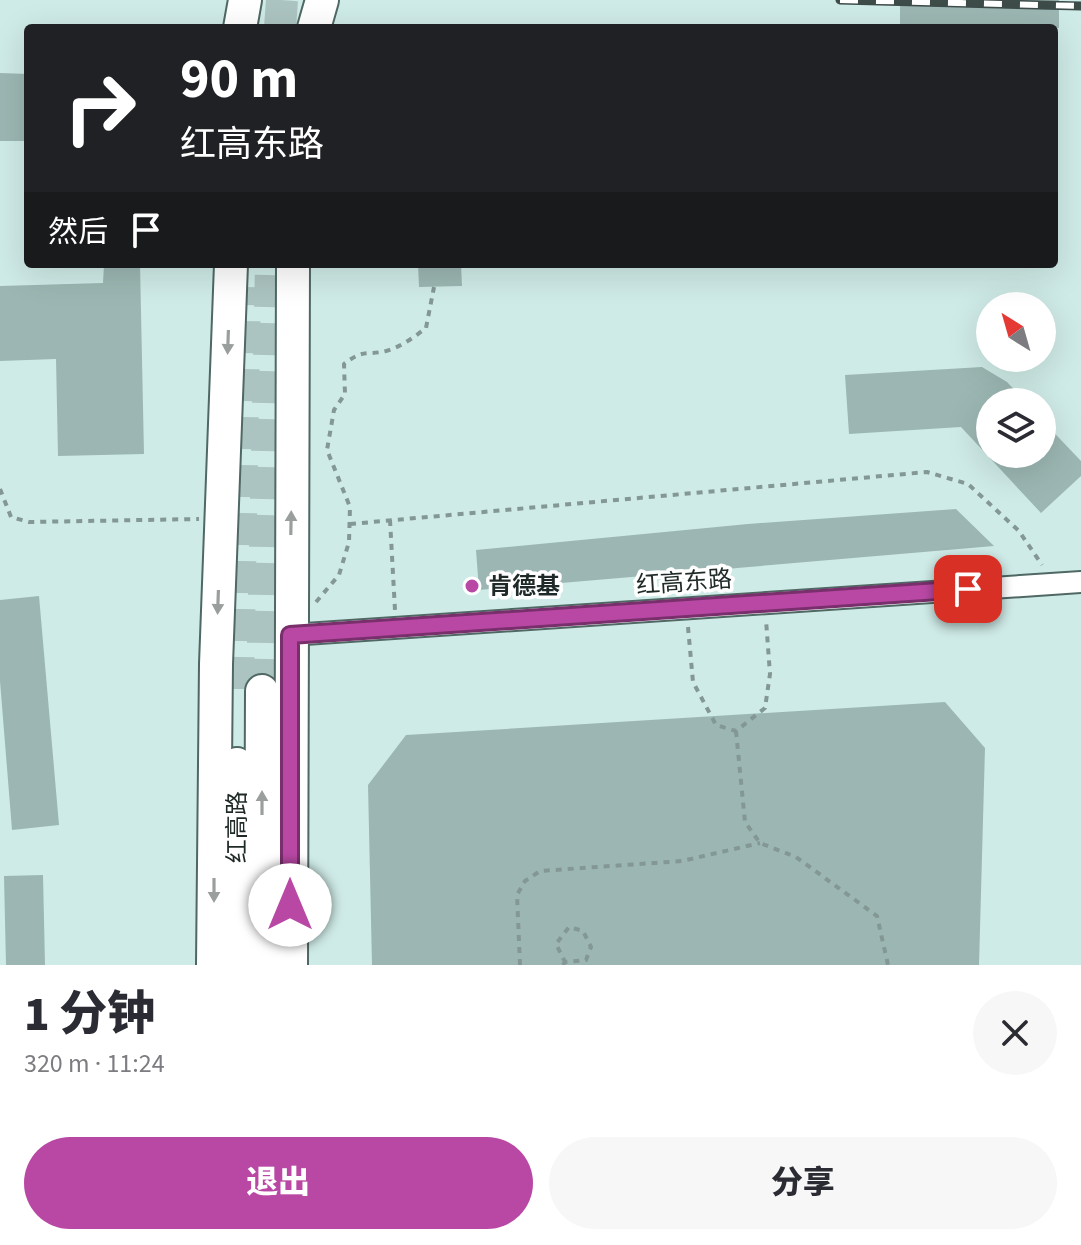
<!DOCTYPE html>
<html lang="zh">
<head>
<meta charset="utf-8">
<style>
	:root { --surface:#fff; --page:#f7f7f7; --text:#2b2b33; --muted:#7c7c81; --accent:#b948a4 }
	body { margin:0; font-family:"Source Sans 3","Noto Sans SC",sans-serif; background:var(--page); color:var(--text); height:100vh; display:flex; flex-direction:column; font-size:30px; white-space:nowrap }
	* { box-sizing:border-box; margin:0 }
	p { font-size:26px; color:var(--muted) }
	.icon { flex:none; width:44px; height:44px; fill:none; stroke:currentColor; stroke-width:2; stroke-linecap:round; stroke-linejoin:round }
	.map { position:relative; height:965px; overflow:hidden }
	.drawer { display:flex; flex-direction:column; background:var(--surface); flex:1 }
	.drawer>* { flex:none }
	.hud { position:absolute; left:24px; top:24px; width:1034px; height:244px; border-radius:8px; box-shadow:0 8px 32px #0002; background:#202124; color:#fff; overflow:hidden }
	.needle { width:52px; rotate:323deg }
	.buttons { position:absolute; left:976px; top:292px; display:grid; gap:16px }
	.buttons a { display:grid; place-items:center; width:80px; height:80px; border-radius:50%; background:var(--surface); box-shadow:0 8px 32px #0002; font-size:40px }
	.pin { position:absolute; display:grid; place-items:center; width:68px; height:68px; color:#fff; margin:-34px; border-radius:16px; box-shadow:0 4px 12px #0006 }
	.me { position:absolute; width:88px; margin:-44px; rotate:0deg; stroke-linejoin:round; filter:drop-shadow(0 0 6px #0008) }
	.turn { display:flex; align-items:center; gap:28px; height:168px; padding:0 24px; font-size:36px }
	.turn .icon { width:104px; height:104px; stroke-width:2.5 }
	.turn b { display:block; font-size:56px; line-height:68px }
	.then { display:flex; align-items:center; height:76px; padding:0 24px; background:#0003; gap:16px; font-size:30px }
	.round { display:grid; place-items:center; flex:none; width:84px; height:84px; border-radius:42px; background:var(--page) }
	.head { display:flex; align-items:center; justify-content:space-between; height:136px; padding:0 24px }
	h1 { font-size:48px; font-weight:800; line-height:60px }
	.button { display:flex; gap:16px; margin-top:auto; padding:16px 24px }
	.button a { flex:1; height:92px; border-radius:48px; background:var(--accent); color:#fff; font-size:32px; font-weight:800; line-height:92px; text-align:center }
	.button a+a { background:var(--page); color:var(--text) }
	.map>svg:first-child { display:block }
</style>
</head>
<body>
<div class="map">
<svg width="1081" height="965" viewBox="0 0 1081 965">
	<rect width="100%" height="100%" fill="#cfebe7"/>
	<g fill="#9cb7b3">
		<rect x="900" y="0" width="159" height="28"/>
		<polygon points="0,73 28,74 28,141 0,141"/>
		<polygon points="104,264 140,264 144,454 58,456 56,359 0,361 0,286 103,283"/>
		<polygon points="418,264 461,264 462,286 419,287"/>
		<polygon points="982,367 1007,382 1026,402 990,402 990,454 1042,454 1042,420 1081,461 1081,476 1041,513 961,427 849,434 845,375"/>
		<polygon points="956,509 994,546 479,590 476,550 748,524"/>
		<polygon points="39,596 59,825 12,830 0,681 0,600"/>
		<polygon points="945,702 985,748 979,965 372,965 368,785 406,735"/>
		<polygon points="43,875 45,965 6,965 4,876"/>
	</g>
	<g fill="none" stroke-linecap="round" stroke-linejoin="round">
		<g stroke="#acc4c1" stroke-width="32" stroke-dasharray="32 16" stroke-linecap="butt">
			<polyline points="280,28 282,0"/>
			<polyline points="238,689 245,287"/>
			<polyline points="262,691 271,264"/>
		</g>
		<g stroke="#4f6864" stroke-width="24">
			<polyline id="street" points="290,635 1081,582"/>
		</g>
		<g stroke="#4f6864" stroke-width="36">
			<g id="primary">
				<polyline points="240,28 245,0"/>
				<polyline points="314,28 322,0"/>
				<polyline points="213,965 216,664 231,264"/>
				<polyline points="236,965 237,764"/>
				<polyline points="261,965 262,691"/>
				<polyline points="291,965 293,264"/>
			</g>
		</g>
		<g stroke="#839794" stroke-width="4" stroke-dasharray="6 6" stroke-linecap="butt">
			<polyline points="0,489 11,517 29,522 199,519"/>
			<polyline points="390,520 395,610"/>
			<polyline points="350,524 927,472 968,484 1019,531 1042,565"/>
			<path d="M 316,602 L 339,575 L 349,542 L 350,507 L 327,450 L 334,410 L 345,394 L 344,364 C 365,348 365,356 386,351 C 401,347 414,337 426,328 L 434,287"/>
			<polyline points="688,627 693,682 716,725 736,731 765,708 770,674 766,620"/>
			<polyline points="736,731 745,822 760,843 796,857 877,916 888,965"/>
			<polyline points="520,965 517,895 525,881 540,871 682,861 760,843"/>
			<polyline points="563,965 565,962 586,960 591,947 583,931 569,927 556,944 565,962"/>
		</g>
		<use href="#street" stroke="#fff" stroke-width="20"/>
		<use href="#primary" stroke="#fff" stroke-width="32"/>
		<g stroke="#3d4b49" stroke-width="9">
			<polyline id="rail" points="840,0 1081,6"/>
		</g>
		<use href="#rail" stroke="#fff" stroke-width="6" stroke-dasharray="18" stroke-linecap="butt"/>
	</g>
	<defs><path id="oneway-solid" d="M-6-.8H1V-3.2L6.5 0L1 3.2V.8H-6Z" transform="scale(2)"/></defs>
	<g fill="#9a9f9e">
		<use href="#oneway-solid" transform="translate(228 342) rotate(92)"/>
		<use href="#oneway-solid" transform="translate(291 523) rotate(-89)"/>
		<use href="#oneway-solid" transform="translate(218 602) rotate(92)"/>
		<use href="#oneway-solid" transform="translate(262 803) rotate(-90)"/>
		<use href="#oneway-solid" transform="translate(214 890) rotate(90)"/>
	</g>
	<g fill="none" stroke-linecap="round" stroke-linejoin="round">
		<g stroke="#782f6b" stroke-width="20">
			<polyline id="route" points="290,905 290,635 968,589"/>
		</g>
		<use href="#route" stroke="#b948a4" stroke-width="14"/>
	</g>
	<circle fill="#b948a4" stroke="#fff" stroke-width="3" cx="472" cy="586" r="8"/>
	<g text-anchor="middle" stroke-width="7" stroke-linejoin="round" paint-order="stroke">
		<g font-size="24" fill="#1f2a28" stroke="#fff">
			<text transform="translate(684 582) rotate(-4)" y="8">红高东路</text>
			<text transform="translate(237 827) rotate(-90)" y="8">红高路</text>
		</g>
		<g font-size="24" font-weight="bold" fill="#1f2a28" stroke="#fff" text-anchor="start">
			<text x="488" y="594">肯德基</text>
		</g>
	</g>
</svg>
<div class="buttons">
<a><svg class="needle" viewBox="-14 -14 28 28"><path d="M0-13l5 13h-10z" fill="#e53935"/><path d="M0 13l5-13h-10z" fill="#7c7c81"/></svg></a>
<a><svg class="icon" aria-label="layers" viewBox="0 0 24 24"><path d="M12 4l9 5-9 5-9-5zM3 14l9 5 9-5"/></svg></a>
</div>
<div class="pin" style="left:968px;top:589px;background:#d93025"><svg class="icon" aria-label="arrive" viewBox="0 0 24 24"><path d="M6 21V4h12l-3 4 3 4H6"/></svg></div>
<svg class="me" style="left:290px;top:905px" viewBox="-20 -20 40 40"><circle r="19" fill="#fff"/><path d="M0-13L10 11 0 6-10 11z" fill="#b948a4"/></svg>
<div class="hud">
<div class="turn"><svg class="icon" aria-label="right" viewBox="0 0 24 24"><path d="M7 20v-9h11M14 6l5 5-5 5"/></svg><div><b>90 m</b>红高东路</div></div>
<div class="then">然后<svg class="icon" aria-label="arrive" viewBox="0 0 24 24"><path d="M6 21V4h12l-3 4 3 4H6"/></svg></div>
</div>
</div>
<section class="drawer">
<div class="head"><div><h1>1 分钟</h1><p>320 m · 11:24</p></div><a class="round"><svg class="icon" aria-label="close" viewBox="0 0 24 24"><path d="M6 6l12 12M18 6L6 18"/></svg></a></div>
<div class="button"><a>退出</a><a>分享</a></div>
</section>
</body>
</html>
